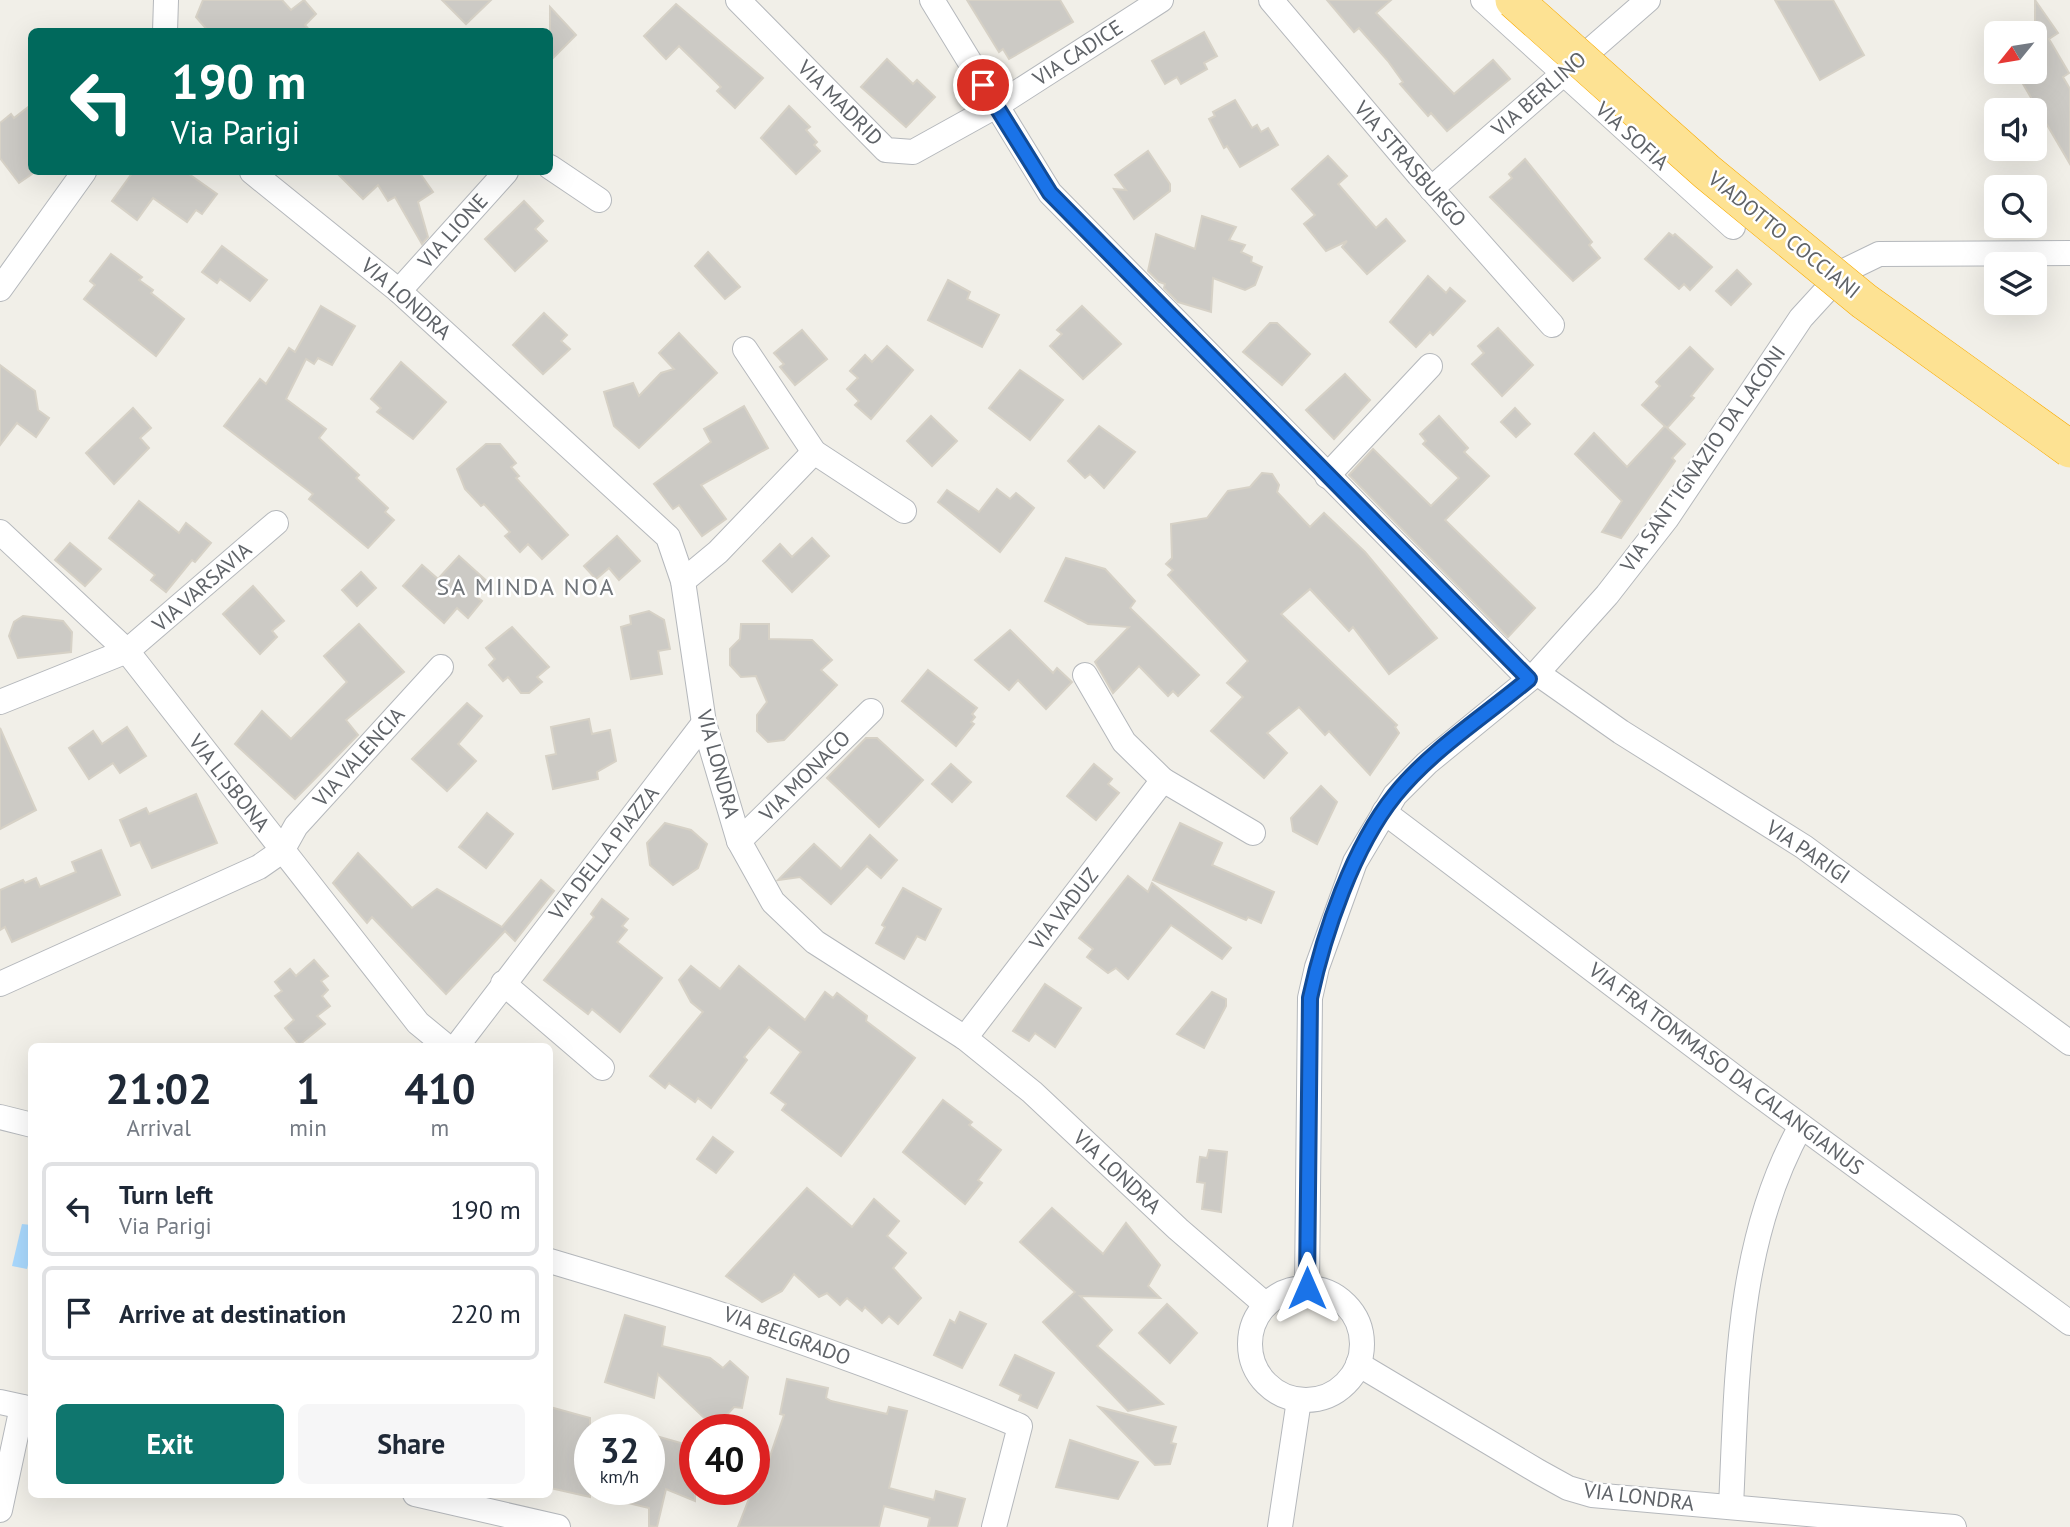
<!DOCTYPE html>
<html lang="en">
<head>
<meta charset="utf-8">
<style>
	:root { --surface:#fff; --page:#f6f6f7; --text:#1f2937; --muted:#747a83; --line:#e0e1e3; --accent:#0f766e }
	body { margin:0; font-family:"PT Sans",sans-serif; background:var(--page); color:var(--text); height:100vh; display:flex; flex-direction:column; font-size:26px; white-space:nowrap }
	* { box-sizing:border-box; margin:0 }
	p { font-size:23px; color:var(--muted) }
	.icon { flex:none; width:38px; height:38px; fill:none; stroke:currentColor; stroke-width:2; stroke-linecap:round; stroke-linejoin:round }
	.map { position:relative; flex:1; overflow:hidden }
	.panel { position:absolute; left:28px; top:1043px; width:525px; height:455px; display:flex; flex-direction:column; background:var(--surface); border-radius:10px; box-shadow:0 7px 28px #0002 }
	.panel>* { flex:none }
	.hud { position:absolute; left:28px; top:28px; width:525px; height:147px; border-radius:10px; box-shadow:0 7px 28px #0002; background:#00695c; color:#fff; overflow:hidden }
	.needle { width:46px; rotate:240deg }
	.buttons { position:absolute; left:1984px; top:21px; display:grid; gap:14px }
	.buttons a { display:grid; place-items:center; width:63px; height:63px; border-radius:10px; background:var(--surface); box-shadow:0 7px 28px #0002; font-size:35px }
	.speed { position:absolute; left:574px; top:1414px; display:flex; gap:14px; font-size:35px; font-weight:700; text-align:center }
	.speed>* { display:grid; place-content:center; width:91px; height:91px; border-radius:50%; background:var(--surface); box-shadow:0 7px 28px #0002; line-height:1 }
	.speed small { font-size:18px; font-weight:400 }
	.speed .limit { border:10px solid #d22; background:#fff; color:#111 }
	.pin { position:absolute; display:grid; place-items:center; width:60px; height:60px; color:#fff; margin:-30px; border:4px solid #fff; border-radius:50%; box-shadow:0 2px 7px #0007 }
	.me { position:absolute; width:77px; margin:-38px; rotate:0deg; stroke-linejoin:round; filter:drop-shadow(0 0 5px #0008) }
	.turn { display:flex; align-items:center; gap:24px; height:147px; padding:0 28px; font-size:32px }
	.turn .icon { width:91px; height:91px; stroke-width:2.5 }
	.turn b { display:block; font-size:49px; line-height:60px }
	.eta { display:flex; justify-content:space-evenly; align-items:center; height:119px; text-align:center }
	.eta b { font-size:42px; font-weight:700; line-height:49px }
	.action { display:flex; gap:14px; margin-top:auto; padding:14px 28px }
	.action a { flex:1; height:80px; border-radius:10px; background:var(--accent); color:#fff; font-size:28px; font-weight:700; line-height:80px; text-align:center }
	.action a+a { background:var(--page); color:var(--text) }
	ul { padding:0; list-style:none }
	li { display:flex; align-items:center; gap:21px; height:94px; margin:0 14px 10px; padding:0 14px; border:4px solid var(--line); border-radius:10px }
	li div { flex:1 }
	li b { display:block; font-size:26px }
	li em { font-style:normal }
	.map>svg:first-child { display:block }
</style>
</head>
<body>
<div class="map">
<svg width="2070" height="1527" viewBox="0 0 2070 1527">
	<rect width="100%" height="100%" fill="#f1efe8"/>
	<polygon fill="#aadaff" points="22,1224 31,1225 31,1253 27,1269 12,1266"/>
	<g fill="#cccac5" stroke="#d6d1c6" stroke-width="2">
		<polygon points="203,0 282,0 291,10 304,0 316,14 305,25 311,32 209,32 196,17"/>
		<polygon points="442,0 491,0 466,24"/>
		<polygon points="967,0 1060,0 1073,22 1009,59 1003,49 999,52"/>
		<polygon points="1327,0 1391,0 1376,13 1454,94 1493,60 1510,79 1447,131 1431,113 1428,116 1400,84 1403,82 1388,61 1359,28 1354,32"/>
		<polygon points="1775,0 1833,0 1864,55 1820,80"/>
		<polygon points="2035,0 2058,33 2049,39 2069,73 2063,77 2070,89 2070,164 2016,72 2035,72"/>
		<polygon points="676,4 763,78 735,108 717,91 721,87 679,46 666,59 644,36"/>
		<polygon points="550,7 576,35 550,61"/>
		<polygon points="1204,32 1217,56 1204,63 1207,69 1181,84 1177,77 1165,84 1152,61"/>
		<polygon points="887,59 913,84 917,80 935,97 906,127 861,87"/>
		<polygon points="1235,100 1252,128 1257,125 1261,132 1268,128 1278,145 1240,167 1227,146 1224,148 1209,119 1215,116 1213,112"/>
		<polygon points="32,104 32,174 19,183 0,158 0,123 11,114 14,118"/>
		<polygon points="789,106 810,127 806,130 817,142 814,145 820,151 796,174 761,138"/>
		<polygon points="1148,151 1170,184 1170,191 1134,219 1114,189 1126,190 1115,175"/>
		<polygon points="1328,156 1347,176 1338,184 1376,228 1386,219 1405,241 1367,274 1342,247 1347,241 1326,251 1304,224 1315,215 1292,189"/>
		<polygon points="1525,159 1592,242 1589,245 1600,258 1573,281 1490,197 1512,178 1509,174"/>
		<polygon points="133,172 186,172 217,194 202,214 196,210 187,222 153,198 137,220 112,201"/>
		<polygon points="336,172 419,172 433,192 418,202 428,237 422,244 395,197 388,201 378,185 363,199"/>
		<polygon points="524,201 543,221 535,229 547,241 515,271 485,239"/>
		<polygon points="1202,216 1236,227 1229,240 1245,245 1241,252 1252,257 1251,262 1262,267 1255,285 1245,290 1213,278 1211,312 1178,302 1164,288 1165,284 1159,282 1148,271 1156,234 1195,249"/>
		<polygon points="1669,233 1673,236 1675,234 1712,267 1690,290 1684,284 1679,289 1645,259"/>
		<polygon points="222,246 267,280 250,301 220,279 217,283 202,272"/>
		<polygon points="708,252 740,287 725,299 695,266"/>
		<polygon points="111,254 142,277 139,280 153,290 151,293 184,319 156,356 84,299 95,285 90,281"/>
		<polygon points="1737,270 1751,284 1731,305 1716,291"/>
		<polygon points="1428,276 1446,293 1450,288 1465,301 1433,335 1430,332 1416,347 1390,322"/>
		<polygon points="948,280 970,292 967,299 999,315 982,347 928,320"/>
		<polygon points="321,306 355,326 332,365 318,358 314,364 306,359 286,399 326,429 319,438 359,475 356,478 388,508 385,512 394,520 368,548 309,499 313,494 224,426 260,379 266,384 289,348 295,352"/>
		<polygon points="1082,306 1121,344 1083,379 1050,346 1062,334 1057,330"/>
		<polygon points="544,313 567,335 561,341 570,349 543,374 513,345"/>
		<polygon points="1270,323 1277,323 1310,354 1282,385 1243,352"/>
		<polygon points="1498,328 1533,365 1502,396 1472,364 1484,353 1478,346"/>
		<polygon points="802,330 827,359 795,385 780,367 784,364 774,353"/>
		<polygon points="679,333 717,373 639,448 614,426 604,392 633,383 639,396 661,373 674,369 659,353"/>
		<polygon points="887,346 913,370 871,419 855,405 859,401 847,389 858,378 850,371 865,355 872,362"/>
		<polygon points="1690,347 1713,369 1691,396 1694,398 1667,428 1642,405 1660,386 1656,382"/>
		<polygon points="401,362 446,402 413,439 377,412 381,408 371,399"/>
		<polygon points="0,365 35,391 38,410 49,418 36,437 17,423 0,445"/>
		<polygon points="1020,370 1063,400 1030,440 989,408"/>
		<polygon points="1345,374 1370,400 1334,439 1306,410"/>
		<polygon points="744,406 768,448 701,485 726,519 702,536 679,505 673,509 654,484 711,442 704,429"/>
		<polygon points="133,408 151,428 140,438 149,448 114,484 86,453"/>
		<polygon points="1515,408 1530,424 1516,437 1501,422"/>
		<polygon points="931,416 957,441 932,466 907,441"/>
		<polygon points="1439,416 1468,448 1464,452 1489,476 1445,520 1535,608 1508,637 1349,475 1373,449 1431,506 1459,478 1423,444 1426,441 1420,434"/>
		<polygon points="1099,426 1135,452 1104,488 1090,474 1085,478 1068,461"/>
		<polygon points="1665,426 1685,444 1672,458 1675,461 1621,538 1602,532 1622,501 1575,454 1594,433 1627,467"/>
		<polygon points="486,444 500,444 516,463 511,467 519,476 516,478 568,535 542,559 528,544 520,552 505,536 510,532 484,504 481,506 465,489 457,469"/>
		<polygon points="1262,473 1272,474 1279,485 1277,492 1310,527 1324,513 1365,552 1437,638 1389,674 1353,627 1349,631 1310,589 1281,614 1397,725 1395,727 1399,733 1370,775 1329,731 1325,735 1299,707 1267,733 1287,753 1264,778 1211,731 1243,697 1227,683 1248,661 1168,575 1173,570 1166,564 1172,558 1171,524 1207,518 1228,491 1250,487"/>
		<polygon points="997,489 1010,499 1016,493 1034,508 1000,552 938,502 947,490 979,512"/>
		<polygon points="139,501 179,533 186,523 211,543 195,562 192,560 166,592 151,580 155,575 109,538"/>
		<polygon points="617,536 640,561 619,580 609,568 596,579 584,566"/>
		<polygon points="812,538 829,556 792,592 763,561 780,544 792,557"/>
		<polygon points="70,543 101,569 85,586 55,560"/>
		<polygon points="459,556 489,583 477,597 482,601 468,618 457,608 444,623 403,586 422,565 438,579"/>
		<polygon points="1066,558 1105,569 1135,601 1130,608 1199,675 1178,696 1173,691 1168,696 1139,666 1113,693 1095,662 1129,627 1088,624 1045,601"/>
		<polygon points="361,572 376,588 357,606 342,590"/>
		<polygon points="253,586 284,621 272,631 277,637 260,654 223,614"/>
		<polygon points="649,611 664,620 670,649 658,651 662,674 631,679 621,627 631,624 630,616"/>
		<polygon points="23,616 63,621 72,632 71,652 18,658 9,636 14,622"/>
		<polygon points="359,624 404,672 346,720 358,735 295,799 235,744 262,711 291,739 347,682 324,656"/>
		<polygon points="741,624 769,624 769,639 812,640 832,660 821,670 837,685 784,740 768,742 757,731 757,715 767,702 756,676 741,677 730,665 730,649 740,639"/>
		<polygon points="512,627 549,667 537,677 542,682 529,693 521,693 508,677 503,681 489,665 495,659 486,648"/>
		<polygon points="1010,630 1053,673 1057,668 1072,682 1046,709 1018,680 1009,690 975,660"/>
		<polygon points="928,670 977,708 972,714 975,717 971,722 974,724 956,746 902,701"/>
		<polygon points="467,703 482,716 458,744 476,761 447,791 412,759"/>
		<polygon points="589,719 592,734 610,730 616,761 597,772 598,779 553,789 546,756 556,754 551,727"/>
		<polygon points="127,727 146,756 120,773 113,763 89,779 69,748 93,731 102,744"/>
		<polygon points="0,728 36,810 0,829"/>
		<polygon points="866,738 877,738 923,780 879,827 827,778"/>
		<polygon points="951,764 971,782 952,802 932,784"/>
		<polygon points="1094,764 1112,779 1108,784 1119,793 1096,820 1067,796"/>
		<polygon points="1321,786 1337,802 1317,844 1293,831 1291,818"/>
		<polygon points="196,794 217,843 152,868 140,842 131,846 120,820 146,808 149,814"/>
		<polygon points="487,813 513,834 486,868 459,847"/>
		<polygon points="665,823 691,830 707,844 698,868 673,885 650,865 647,843"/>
		<polygon points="1180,823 1222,843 1212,865 1274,892 1261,923 1248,917 1246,920 1153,880"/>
		<polygon points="870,835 897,860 881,878 867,866 831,904 800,877 778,880 814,844 841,869"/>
		<polygon points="101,850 120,895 12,942 5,927 0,930 0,890 23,880 25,883 36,878 40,887 76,872 72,862"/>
		<polygon points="358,853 412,908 437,889 502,927 541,880 554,891 515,941 505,931 446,994 372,917 367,923 333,883"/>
		<polygon points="1128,876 1148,892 1152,883 1231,948 1222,959 1171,925 1128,979 1116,968 1108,973 1087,957 1093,949 1079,938"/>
		<polygon points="903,888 941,909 925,940 917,936 904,959 876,943 885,927 882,925"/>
		<polygon points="602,899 628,919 622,926 627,930 617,942 662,978 620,1032 592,1009 588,1014 544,980 594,917 591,914"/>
		<polygon points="314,960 328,976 321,981 328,990 322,996 330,1006 317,1016 325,1024 299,1045 285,1028 294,1020 275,996 282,991 275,982 290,969 296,976"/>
		<polygon points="691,966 720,989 739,966 805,1020 825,992 833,998 837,993 867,1016 866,1021 915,1058 841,1156 782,1110 786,1104 771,1093 801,1052 769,1027 744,1057 747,1060 711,1108 698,1098 695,1102 669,1083 665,1088 650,1076 703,1012 691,1002 679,980"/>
		<polygon points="1045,984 1081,1008 1055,1047 1035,1033 1029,1041 1013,1031"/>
		<polygon points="1212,992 1226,999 1226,1006 1204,1048 1177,1034"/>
		<polygon points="943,1100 972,1122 969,1125 1001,1150 978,1180 982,1183 965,1204 903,1152"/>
		<polygon points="713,1137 733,1152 716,1173 697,1159"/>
		<polygon points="1209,1150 1227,1152 1221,1212 1202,1209 1205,1183 1197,1182 1200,1157 1207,1158"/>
		<polygon points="807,1188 852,1227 874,1199 899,1221 887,1236 906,1253 893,1268 921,1298 898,1324 889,1316 882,1323 865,1307 862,1311 847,1298 840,1305 827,1293 819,1297 794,1274 782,1291 762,1302 726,1276"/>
		<polygon points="1052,1208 1103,1254 1126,1223 1160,1265 1148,1286 1160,1298 1080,1296 1112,1330 1097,1346 1163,1404 1128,1411 1043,1322 1075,1292 1020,1242"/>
		<polygon points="1167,1304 1197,1333 1170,1363 1139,1333"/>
		<polygon points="960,1312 986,1324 962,1368 934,1355 950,1320 955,1323"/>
		<polygon points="625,1315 665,1327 662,1346 710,1358 723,1368 730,1361 748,1377 742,1408 734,1407 715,1428 658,1374 654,1398 605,1382"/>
		<polygon points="1015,1355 1054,1373 1037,1408 1019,1400 1021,1395 1000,1385"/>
		<polygon points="787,1379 828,1388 826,1398 831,1401 887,1414 889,1407 907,1411 889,1488 934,1500 936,1491 965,1499 957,1527 928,1527 930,1518 884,1506 879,1527 738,1527 752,1491 758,1492 784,1415 780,1414"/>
		<polygon points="550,1407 590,1418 590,1497 550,1488"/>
		<polygon points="1099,1407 1176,1427 1171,1443 1176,1444 1170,1464 1155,1465"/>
		<polygon points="649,1434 695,1447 695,1501 666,1489 657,1527 649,1526 649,1508 603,1497 604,1489 649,1489"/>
		<polygon points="1070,1440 1138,1462 1118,1499 1056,1487"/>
	</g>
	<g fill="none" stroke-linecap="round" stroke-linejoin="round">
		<g stroke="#b5b8bc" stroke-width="26">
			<g id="minor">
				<polyline points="738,0 886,150 913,152 996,106 1161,0"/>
				<polyline points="932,0 1050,193 1529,679"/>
				<polyline points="1271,0 1419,175 1552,325"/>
				<polyline points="1483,0 1733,227"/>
				<polyline points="165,32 166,0"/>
				<polyline points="550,167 599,200"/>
				<polyline points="252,172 399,291 668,537 683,581 704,723 739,841 773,902 815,942 965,1038 1032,1092 1178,1229 1266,1305"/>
				<polyline points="1431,189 1648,0"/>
				<polyline points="0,289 84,172"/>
				<polyline points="399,291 506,172"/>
				<polyline points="745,349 814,452 904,511"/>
				<polyline points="1327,476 1430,366"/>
				<polyline points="0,532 127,651 418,1023 446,1046"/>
				<polyline points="683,581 718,552 814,452"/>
				<polyline points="1537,673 1621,732 1804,847 2070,1043"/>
				<polyline points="1085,675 1124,742 1163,780"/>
				<polyline points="0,702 127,651 276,523"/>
				<polyline points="1384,812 1744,1084 2070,1323"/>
				<polyline points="739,841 871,711"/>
				<polyline points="503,983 602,1068"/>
				<polyline points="0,984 259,867 282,851 296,826 441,667"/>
				<polyline points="965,1038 1163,780 1253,833"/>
				<polyline points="457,1046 704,723"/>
				<polyline points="0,1117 32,1125"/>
				<path d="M 550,1261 C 709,1308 866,1361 1020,1426 L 994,1527"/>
				<circle cx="1306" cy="1344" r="56"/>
				<polyline points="1307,1288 1310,998 1317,967 1355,862 1395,795 1427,763 1537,673 1607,595 1667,518 1801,318 1844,271 1879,254 2070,253"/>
				<polyline points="1358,1364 1539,1472 1568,1488 1592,1495 1954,1527"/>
				<polyline points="0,1402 32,1409"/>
				<polyline points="415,1494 558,1527"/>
				<path d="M 1731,1507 C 1737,1378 1736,1242 1801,1126"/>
				<polyline points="0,1510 22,1407"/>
				<polyline points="1280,1527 1299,1400"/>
			</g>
		</g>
		<use href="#minor" stroke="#fff" stroke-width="24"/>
		<g stroke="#f9ab00" stroke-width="38" stroke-linecap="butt">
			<polyline id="highway-bridge" points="1514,0 1707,172 1864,301 2070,449"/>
		</g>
		<use href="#highway-bridge" stroke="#fde293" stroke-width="37"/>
	</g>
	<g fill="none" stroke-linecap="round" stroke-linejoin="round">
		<g stroke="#114b97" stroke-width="18">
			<path id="route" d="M 983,85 L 1050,193 L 1529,679 C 1485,716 1431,750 1395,795 C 1353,847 1324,933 1310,998 L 1307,1288"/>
		</g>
		<use href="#route" stroke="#1a73e8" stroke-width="12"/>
	</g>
	<g text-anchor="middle" stroke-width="5" stroke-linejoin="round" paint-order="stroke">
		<g font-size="21" fill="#5f6368" stroke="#fff">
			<text transform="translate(1078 53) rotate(-33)" y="7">VIA CADICE</text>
			<text transform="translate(1539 94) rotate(-41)" y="7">VIA BERLINO</text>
			<text transform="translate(840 103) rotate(45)" y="7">VIA MADRID</text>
			<text transform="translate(1632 136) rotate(42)" y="7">VIA SOFIA</text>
			<text transform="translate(1410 164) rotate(49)" y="7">VIA STRASBURGO</text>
			<text transform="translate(453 231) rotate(-48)" y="7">VIA LIONE</text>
			<text transform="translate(1784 235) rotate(39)" y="7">VIADOTTO COCCIANI</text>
			<text transform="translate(406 299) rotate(41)" y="7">VIA LONDRA</text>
			<text transform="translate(1703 459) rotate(-55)" y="7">VIA SANT'IGNAZIO DA LACONI</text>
			<text transform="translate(202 587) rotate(-41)" y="7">VIA VARSAVIA</text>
			<text transform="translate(359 757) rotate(-48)" y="7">VIA VALENCIA</text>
			<text transform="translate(718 764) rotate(75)" y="7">VIA LONDRA</text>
			<text transform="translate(805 776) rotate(-45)" y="7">VIA MONACO</text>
			<text transform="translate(229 783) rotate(52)" y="7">VIA LISBONA</text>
			<text transform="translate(1808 852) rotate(34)" y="7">VIA PARIGI</text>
			<text transform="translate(604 853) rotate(-52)" y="7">VIA DELLA PIAZZA</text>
			<text transform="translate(1064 909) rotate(-52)" y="7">VIA VADUZ</text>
			<text transform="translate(1726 1069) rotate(37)" y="7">VIA FRA TOMMASO DA CALANGIANUS</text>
			<text transform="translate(1117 1172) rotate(43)" y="7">VIA LONDRA</text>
			<text transform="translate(787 1336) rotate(20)" y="7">VIA BELGRADO</text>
			<text transform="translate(1639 1497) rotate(7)" y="7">VIA LONDRA</text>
		</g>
		<g font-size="24" letter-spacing="2" fill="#70757a" stroke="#fff">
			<text x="526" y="595">SA MINDA NOA</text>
		</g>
	</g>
</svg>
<div class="buttons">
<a><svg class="needle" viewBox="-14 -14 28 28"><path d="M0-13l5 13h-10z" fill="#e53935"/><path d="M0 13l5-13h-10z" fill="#747a83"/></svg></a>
<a><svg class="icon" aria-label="sound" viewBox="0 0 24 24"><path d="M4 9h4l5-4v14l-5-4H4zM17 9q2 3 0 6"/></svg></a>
<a><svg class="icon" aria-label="search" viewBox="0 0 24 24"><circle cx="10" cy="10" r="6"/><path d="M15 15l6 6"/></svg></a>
<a><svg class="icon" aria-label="layers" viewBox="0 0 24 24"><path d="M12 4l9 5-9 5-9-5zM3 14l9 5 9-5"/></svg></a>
</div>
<div class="speed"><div>32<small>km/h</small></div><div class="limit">40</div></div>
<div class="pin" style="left:983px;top:85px;background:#d93025"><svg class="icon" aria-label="arrive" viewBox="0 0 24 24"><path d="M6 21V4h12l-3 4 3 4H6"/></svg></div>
<svg class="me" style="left:1307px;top:1288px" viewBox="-20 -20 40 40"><path d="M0-17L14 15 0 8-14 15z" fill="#1a73e8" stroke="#fff" stroke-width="4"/></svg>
<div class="hud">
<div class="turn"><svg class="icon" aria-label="left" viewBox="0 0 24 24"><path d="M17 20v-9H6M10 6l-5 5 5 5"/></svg><div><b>190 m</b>Via Parigi</div></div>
</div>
<section class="panel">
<div class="eta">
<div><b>21:02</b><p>Arrival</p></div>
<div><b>1</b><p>min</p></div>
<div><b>410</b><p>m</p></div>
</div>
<ul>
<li><svg class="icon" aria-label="left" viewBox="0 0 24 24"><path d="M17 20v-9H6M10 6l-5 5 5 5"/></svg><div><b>Turn left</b><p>Via Parigi</p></div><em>190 m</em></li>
<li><svg class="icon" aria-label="arrive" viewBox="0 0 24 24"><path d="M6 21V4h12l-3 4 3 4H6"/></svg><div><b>Arrive at destination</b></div><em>220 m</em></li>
</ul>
<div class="action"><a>Exit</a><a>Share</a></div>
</section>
</div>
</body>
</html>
